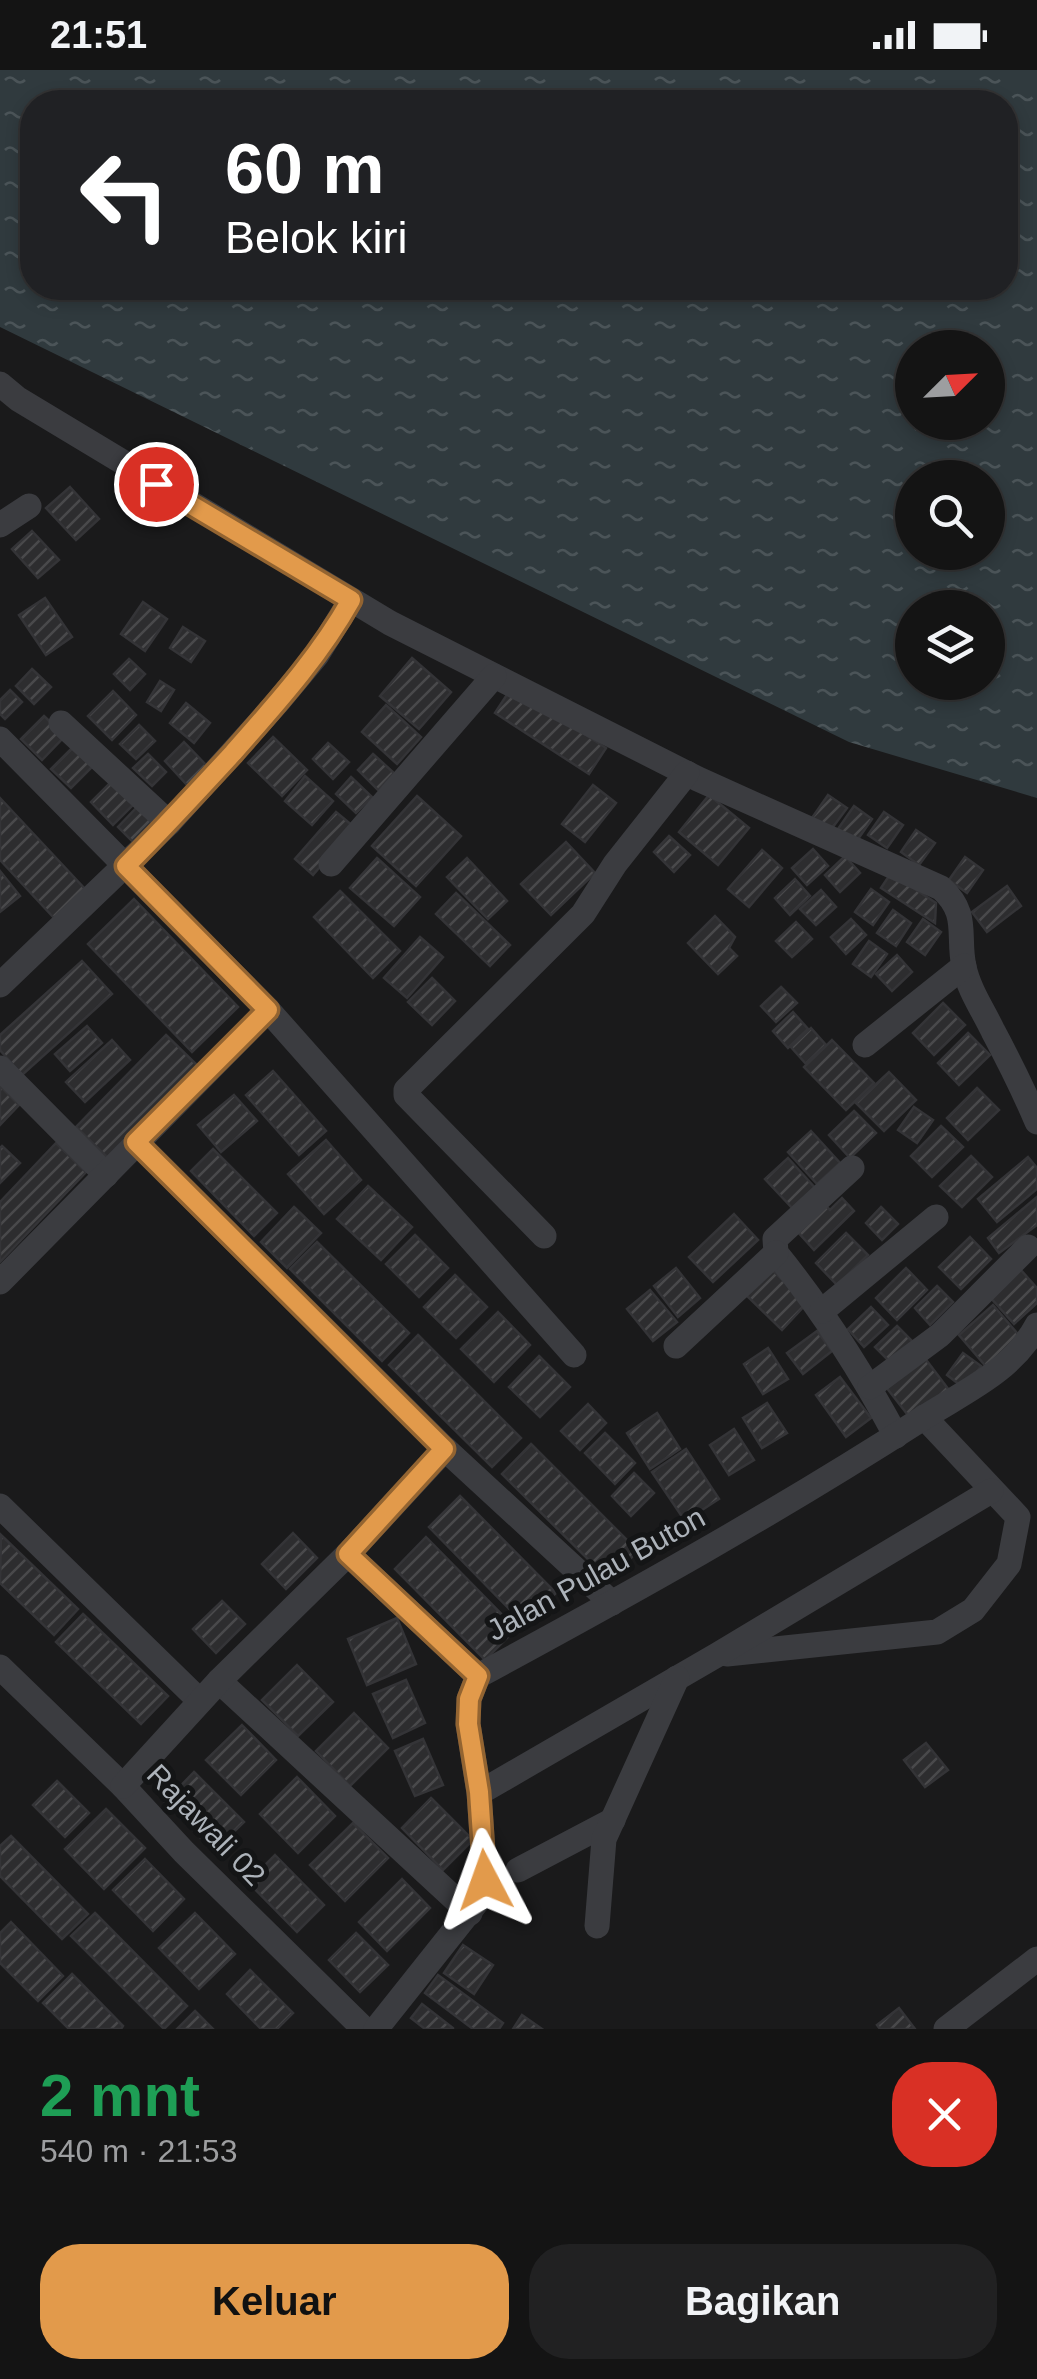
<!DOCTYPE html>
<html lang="id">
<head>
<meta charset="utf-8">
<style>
	:root { --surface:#141414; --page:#212122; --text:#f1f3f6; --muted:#9d9ea0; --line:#333334; --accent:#e29a4b }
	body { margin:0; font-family:Arial,sans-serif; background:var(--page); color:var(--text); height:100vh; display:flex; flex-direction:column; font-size:38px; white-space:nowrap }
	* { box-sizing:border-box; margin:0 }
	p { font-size:32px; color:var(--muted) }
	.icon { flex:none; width:55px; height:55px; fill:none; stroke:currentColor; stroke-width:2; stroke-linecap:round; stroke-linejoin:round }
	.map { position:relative; height:1959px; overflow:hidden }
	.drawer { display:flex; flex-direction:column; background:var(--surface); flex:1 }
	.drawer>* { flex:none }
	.top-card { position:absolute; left:20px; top:20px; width:998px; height:210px; border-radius:40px; box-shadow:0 5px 15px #0003,0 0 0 2px var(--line); background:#202124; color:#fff; overflow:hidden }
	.needle { width:65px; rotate:66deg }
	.tools { position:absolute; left:895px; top:260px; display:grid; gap:20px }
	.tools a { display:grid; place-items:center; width:110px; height:110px; border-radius:50%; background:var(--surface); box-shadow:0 5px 15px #0003,0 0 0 2px var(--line); font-size:50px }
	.pin { position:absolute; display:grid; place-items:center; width:85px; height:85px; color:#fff; margin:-42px; border:5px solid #fff; border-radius:50%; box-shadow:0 2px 10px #0007 }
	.me { position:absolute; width:110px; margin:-55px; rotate:356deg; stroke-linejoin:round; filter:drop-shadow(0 0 8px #0008) }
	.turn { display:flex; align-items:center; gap:35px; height:210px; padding:0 40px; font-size:45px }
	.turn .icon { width:130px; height:130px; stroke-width:2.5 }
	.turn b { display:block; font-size:70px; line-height:85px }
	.round { display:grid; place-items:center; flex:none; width:105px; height:105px; border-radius:40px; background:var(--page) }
	.head { display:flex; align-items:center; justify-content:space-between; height:170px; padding:0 40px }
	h1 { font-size:60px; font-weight:800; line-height:75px; color:#1e9e55 }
	.cta { display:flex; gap:20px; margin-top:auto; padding:20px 40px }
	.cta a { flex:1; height:115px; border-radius:40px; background:var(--accent); color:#111; font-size:40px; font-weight:800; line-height:115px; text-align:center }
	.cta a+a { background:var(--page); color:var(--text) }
	.status { display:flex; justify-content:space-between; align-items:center; height:70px; padding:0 50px; background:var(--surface); direction:ltr }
	.status svg { height:28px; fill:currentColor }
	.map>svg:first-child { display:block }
</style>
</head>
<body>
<div class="status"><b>21:51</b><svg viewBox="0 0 49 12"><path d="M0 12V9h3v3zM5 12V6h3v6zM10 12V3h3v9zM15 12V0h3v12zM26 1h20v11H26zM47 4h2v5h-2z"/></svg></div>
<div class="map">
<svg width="1037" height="1959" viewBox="0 0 1037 1959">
	<defs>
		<pattern id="water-ripples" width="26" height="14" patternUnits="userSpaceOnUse" patternTransform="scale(2.5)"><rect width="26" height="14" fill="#303a3e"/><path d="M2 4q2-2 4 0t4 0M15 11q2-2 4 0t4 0" fill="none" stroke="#4b5458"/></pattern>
		<pattern id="building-hatch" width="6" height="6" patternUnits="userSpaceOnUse" patternTransform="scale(2.5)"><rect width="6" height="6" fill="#2d2d2f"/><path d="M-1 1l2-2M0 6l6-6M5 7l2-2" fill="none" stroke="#49494b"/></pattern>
	</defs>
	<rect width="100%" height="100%" fill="#1a1a1b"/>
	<path fill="url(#water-ripples)" fill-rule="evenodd" d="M 0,0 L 1037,0 L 1037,728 L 849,672 L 0,257 ZM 32,32 L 1005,32 L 1005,218 L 32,218 ZM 912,278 L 988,278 L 988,352 L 912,352 ZM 912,408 L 988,408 L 988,482 L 912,482 ZM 912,538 L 988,538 L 988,612 L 912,612 Z"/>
	<g fill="url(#building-hatch)" stroke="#343437" stroke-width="2.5">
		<polygon points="70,417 99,449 76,470 46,438"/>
		<polygon points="32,461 59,490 38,508 12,479"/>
		<polygon points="45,528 72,567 46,585 19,545"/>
		<polygon points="143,532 167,549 145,581 121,564"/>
		<polygon points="183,557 205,571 191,592 170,578"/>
		<polygon points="412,588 451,622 419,659 380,626"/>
		<polygon points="129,589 145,604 130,620 114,604"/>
		<polygon points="32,599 51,617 34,634 16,616"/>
		<polygon points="160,611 174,620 161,641 147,632"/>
		<polygon points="512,617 606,678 589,704 495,643"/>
		<polygon points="10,620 22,632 5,649 0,644 0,630"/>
		<polygon points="113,621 136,645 112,670 88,646"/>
		<polygon points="186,633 210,653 194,673 170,653"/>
		<polygon points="386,635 421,667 397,694 362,662"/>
		<polygon points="44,646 65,666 42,690 21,669"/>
		<polygon points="139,655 155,671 136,689 120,674"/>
		<polygon points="273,667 307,700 282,726 248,693"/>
		<polygon points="184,672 207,696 187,715 165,691"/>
		<polygon points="77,673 96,693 71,718 51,699"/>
		<polygon points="328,673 349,692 333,709 313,689"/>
		<polygon points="148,684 166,702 152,716 133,698"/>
		<polygon points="373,684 394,703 378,720 358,700"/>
		<polygon points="305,706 333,731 312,755 285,731"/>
		<polygon points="351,707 372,727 356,743 336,724"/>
		<polygon points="113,710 135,733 113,755 91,732"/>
		<polygon points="593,715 616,733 585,772 562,754"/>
		<polygon points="709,725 749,758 718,795 679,762"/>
		<polygon points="828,725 847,738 830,761 812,748"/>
		<polygon points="417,726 461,766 416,816 372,776"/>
		<polygon points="0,728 85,819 54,848 0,790"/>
		<polygon points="139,735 154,750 133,772 118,757"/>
		<polygon points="854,736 872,749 856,772 838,759"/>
		<polygon points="336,742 354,757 313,805 295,789"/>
		<polygon points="884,742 903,755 887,778 868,765"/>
		<polygon points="916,760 935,773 919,795 901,782"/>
		<polygon points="669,766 690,785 674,802 654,782"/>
		<polygon points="566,772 595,803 551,845 521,814"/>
		<polygon points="813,779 828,796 807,815 792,798"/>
		<polygon points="762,780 782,798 749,837 728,819"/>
		<polygon points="845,786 860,803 840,822 825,805"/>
		<polygon points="965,787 983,800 967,823 949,810"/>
		<polygon points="377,788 420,827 394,856 350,818"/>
		<polygon points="467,788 507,831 488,849 447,807"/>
		<polygon points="0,801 20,826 0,842"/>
		<polygon points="891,803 936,833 935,853 881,818"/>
		<polygon points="795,809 810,826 790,845 775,828"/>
		<polygon points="1007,816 1021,836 987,862 972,842"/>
		<polygon points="871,819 889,832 873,855 855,842"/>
		<polygon points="821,820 836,837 816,855 800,839"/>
		<polygon points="340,821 400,881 373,908 314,847"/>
		<polygon points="456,823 510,875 490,896 436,844"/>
		<polygon points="134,829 238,937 192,982 88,874"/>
		<polygon points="893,840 911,853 896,876 877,863"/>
		<polygon points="715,846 735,867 729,878 737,886 718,904 688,873"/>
		<polygon points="851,849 866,865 846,884 831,867"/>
		<polygon points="923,849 941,862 925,885 907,872"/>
		<polygon points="796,852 812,869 792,887 776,871"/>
		<polygon points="420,867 443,887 407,928 384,908"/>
		<polygon points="869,871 887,884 871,907 853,894"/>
		<polygon points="897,885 912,902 892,921 876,904"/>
		<polygon points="82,891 112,924 22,1005 0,980 0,965"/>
		<polygon points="432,908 455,931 432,955 408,932"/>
		<polygon points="781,917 797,933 776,952 761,936"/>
		<polygon points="943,933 965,955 934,985 913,963"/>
		<polygon points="793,942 808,959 788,978 773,961"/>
		<polygon points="87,956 102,973 70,1001 55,984"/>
		<polygon points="811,958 826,975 806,994 791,977"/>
		<polygon points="968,963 990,985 959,1015 938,993"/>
		<polygon points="166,965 198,996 108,1088 76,1057"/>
		<polygon points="112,970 130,990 85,1032 66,1012"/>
		<polygon points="832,970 874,1013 846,1040 804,997"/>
		<polygon points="273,1001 326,1061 299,1085 246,1025"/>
		<polygon points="889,1002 916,1030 884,1061 856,1033"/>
		<polygon points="0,1016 19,1035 0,1055"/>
		<polygon points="977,1018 999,1040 968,1070 947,1048"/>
		<polygon points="234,1025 257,1051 221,1082 198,1055"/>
		<polygon points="914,1037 933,1050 917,1073 898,1060"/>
		<polygon points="854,1041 876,1063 850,1088 829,1065"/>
		<polygon points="941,1056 963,1077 932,1107 911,1086"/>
		<polygon points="811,1061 840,1093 817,1114 788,1082"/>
		<polygon points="326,1070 361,1110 324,1144 288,1104"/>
		<polygon points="56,1073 86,1102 0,1192 0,1132"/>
		<polygon points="2,1076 20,1093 0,1113 0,1078"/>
		<polygon points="213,1079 277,1143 254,1166 191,1101"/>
		<polygon points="971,1086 992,1107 962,1137 940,1116"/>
		<polygon points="1028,1087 1037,1098 1037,1119 997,1152 978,1129"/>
		<polygon points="788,1088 816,1119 794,1140 765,1109"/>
		<polygon points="368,1116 412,1157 381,1190 337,1149"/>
		<polygon points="1037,1127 1037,1155 999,1183 988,1168"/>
		<polygon points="842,1128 854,1141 814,1180 797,1161 825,1135 830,1140"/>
		<polygon points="294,1137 321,1163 287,1198 261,1172"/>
		<polygon points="881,1137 898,1154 882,1170 866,1153"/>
		<polygon points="734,1144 758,1170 713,1212 689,1187"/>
		<polygon points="846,1163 868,1185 837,1215 816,1193"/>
		<polygon points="415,1165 448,1198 419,1227 386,1194"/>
		<polygon points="970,1167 991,1189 961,1219 939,1197"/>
		<polygon points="317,1172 409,1263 382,1291 290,1199"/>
		<polygon points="676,1198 700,1228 678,1247 654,1216"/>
		<polygon points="770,1198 807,1233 782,1260 745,1224"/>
		<polygon points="906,1198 927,1220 897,1250 876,1228"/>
		<polygon points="1020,1199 1037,1218 1037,1233 1014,1254 990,1227"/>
		<polygon points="455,1205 487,1237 456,1268 424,1237"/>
		<polygon points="937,1216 953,1232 930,1255 915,1238"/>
		<polygon points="650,1220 677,1252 653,1271 627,1239"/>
		<polygon points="993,1235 1023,1270 989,1300 959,1265"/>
		<polygon points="871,1237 888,1255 864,1277 848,1259"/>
		<polygon points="498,1242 530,1275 494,1312 461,1279"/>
		<polygon points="897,1256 914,1273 893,1295 875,1277"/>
		<polygon points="817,1261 832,1281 803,1304 787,1283"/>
		<polygon points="418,1265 521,1368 492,1397 389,1295"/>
		<polygon points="768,1278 788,1309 763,1324 744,1294"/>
		<polygon points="963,1283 981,1296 965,1319 947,1305"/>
		<polygon points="539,1286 570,1317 540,1347 509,1317"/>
		<polygon points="924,1287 949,1320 911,1349 886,1317"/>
		<polygon points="840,1307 871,1348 846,1367 816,1325"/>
		<polygon points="767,1333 787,1363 762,1378 743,1348"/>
		<polygon points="588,1334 606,1353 580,1380 561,1361"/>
		<polygon points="657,1343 680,1379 650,1399 627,1363"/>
		<polygon points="734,1359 754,1390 729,1405 710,1375"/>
		<polygon points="605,1363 635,1393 615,1414 585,1383"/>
		<polygon points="531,1374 638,1481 609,1510 502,1404"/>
		<polygon points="686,1379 719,1429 685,1451 652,1402"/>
		<polygon points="634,1403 654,1423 631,1446 612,1426"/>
		<polygon points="460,1426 556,1523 524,1554 429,1457"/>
		<polygon points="293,1463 317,1488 286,1519 262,1494"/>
		<polygon points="1,1465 78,1539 54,1565 0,1513"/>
		<polygon points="426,1467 516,1559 485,1590 395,1499"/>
		<polygon points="222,1531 245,1554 216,1583 193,1559"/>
		<polygon points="83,1544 168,1626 141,1654 56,1572"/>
		<polygon points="397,1548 416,1594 367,1615 348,1569"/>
		<polygon points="297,1595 333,1632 298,1666 262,1630"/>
		<polygon points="406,1610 425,1653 393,1668 373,1624"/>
		<polygon points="354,1643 388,1678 350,1716 316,1681"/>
		<polygon points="242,1655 276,1690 241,1725 206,1690"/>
		<polygon points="423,1669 443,1715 415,1726 395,1681"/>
		<polygon points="926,1673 948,1700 925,1717 904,1690"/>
		<polygon points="194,1702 244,1752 214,1781 165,1732"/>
		<polygon points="297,1707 335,1746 298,1783 260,1744"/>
		<polygon points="57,1711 89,1743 65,1767 33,1735"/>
		<polygon points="431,1728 473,1770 443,1800 402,1758"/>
		<polygon points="106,1739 145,1778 104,1819 65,1779"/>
		<polygon points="353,1753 388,1788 345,1831 310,1795"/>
		<polygon points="11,1766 88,1844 62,1869 0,1806 0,1776"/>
		<polygon points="275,1785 324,1835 297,1862 248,1812"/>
		<polygon points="145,1789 184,1829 153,1861 113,1820"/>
		<polygon points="402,1809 430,1838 387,1881 359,1852"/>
		<polygon points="95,1843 187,1936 164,1959 71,1866"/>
		<polygon points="195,1843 235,1884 199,1919 159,1878"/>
		<polygon points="11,1852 63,1906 38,1931 0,1893 0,1863"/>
		<polygon points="356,1863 388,1895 360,1922 329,1890"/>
		<polygon points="463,1875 493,1895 474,1924 444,1903"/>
		<polygon points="250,1900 293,1943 277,1959 261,1959 227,1924"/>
		<polygon points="72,1904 123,1956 121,1959 69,1959 43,1933"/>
		<polygon points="438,1905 503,1953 499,1959 473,1959 425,1923"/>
		<polygon points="422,1934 453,1958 453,1959 425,1959 411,1948"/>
		<polygon points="899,1938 915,1959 880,1959 877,1955"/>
		<polygon points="195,1941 213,1959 177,1959"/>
		<polygon points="522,1945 542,1959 513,1959"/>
	</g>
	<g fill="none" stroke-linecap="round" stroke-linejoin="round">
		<g stroke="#3b3c40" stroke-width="25">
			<path d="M 0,314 L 18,329 L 390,553 L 698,709 L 941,818 C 970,844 957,865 964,897 C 969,920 983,940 993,961 C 1009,991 1024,1021 1037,1052"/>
			<polyline points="0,455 29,436"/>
			<polyline points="61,653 169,753"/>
			<polyline points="0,669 268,940 574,1285"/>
			<polyline points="331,794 494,606"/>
			<polyline points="0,915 169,753 277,633 317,585 351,530"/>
			<polyline points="865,975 964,896"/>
			<polyline points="0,998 106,1105"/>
			<polyline points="136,1072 445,1379 612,1533"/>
			<path d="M 852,1098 L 775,1169 L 776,1183 C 824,1242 860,1299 896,1366"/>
			<polyline points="544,1166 406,1025 406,1020 583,844 615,794 687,703"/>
			<polyline points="0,1212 268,940"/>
			<polyline points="822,1241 936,1147"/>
			<polyline points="676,1276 776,1183"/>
			<polyline points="870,1317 940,1265 1028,1177"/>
			<polyline points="0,1436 200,1631"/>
			<polyline points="348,1484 478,1606"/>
			<polyline points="727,1584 937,1562 973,1540 1009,1494 1018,1447 924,1347"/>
			<polyline points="0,1597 123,1716 184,1782 364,1959"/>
			<polyline points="219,1611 470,1843"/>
			<polyline points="123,1716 219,1611 348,1484 445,1379"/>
			<polyline points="479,1723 717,1585 991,1421"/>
			<polyline points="518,1800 613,1750"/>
			<polyline points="597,1856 604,1769 677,1608"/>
			<path d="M 376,1959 L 481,1827 L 485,1810 L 479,1723 L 468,1654 L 469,1629 L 478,1606 C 628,1525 777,1442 920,1350 C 963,1322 1012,1302 1037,1255"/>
			<polyline points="946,1959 1037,1889"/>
		</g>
	</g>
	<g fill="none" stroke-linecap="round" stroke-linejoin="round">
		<g stroke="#936431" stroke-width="25">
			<path id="route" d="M 156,414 L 351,530 C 319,587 276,634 233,683 C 198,721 163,759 126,796 L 268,940 L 136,1072 L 444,1379 L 348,1484 L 478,1606 L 469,1629 L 468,1654 L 479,1722 L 485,1810"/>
		</g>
		<use href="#route" stroke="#e29a4b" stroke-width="18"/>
	</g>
	<g text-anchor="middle" stroke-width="10" stroke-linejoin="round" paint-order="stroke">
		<g font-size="30" fill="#adb3ba" stroke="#141516">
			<text transform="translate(596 1504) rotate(-29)" y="10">Jalan Pulau Buton</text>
			<text transform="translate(206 1755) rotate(46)" y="10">Rajawali 02</text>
		</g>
	</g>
</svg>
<div class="tools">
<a><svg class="needle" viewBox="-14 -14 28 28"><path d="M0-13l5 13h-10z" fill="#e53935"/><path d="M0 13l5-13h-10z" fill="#9d9ea0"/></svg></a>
<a><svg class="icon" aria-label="search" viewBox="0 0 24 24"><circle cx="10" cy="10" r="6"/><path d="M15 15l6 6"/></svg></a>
<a><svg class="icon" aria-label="layers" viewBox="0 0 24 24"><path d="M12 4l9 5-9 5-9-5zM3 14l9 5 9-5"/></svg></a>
</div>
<div class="pin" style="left:156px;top:414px;background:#d93025"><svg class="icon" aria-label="arrive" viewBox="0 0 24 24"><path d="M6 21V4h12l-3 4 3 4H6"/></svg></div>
<svg class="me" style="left:485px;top:1810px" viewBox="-20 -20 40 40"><path d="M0-17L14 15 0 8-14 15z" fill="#e29a4b" stroke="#fff" stroke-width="4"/></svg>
<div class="top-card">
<div class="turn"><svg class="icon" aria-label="left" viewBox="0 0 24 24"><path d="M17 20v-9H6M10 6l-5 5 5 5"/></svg><div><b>60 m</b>Belok kiri</div></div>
</div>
</div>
<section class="drawer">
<div class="head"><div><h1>2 mnt</h1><p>540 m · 21:53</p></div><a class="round" style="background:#d93025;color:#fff"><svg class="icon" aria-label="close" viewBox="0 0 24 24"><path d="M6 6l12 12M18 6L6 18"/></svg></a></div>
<div class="cta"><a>Keluar</a><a>Bagikan</a></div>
</section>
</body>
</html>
